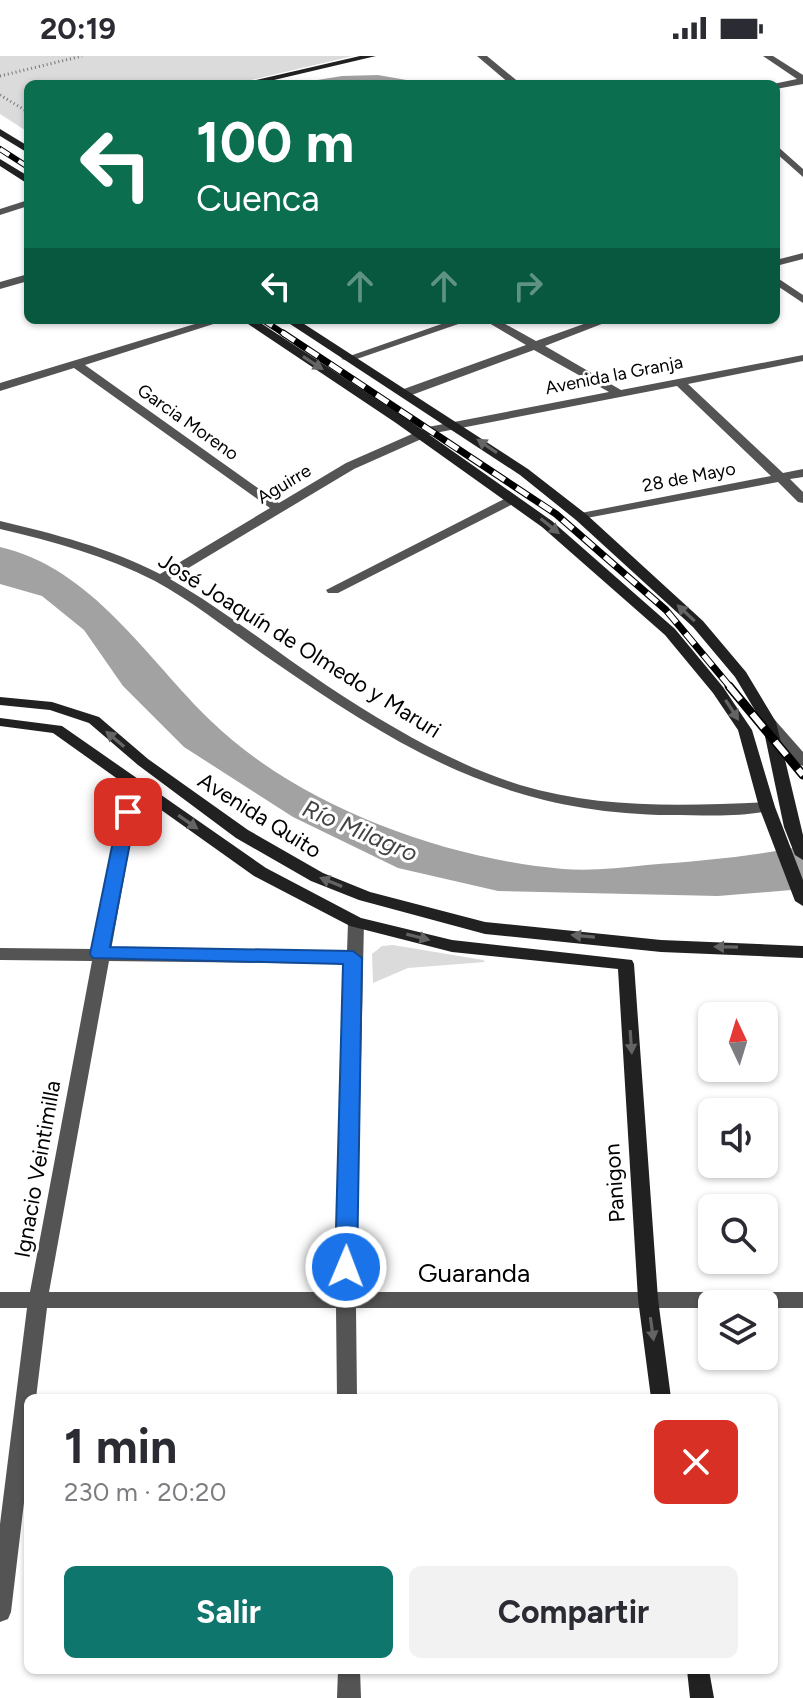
<!DOCTYPE html>
<html lang="es">
<head>
<meta charset="utf-8">
<style>
	:root { --surface:#fff; --page:#f2f2f3; --text:#2b2b33; --muted:#7c7c81; --accent:#0f766e }
	body { margin:0; font-family:Figtree,sans-serif; background:var(--page); color:var(--text); height:100vh; display:flex; flex-direction:column; font-size:30px; white-space:nowrap }
	* { box-sizing:border-box; margin:0 }
	p { font-size:26px; color:var(--muted) }
	.icon { flex:none; width:44px; height:44px; fill:none; stroke:currentColor; stroke-width:2; stroke-linecap:round; stroke-linejoin:round }
	.map { position:relative; flex:1; overflow:hidden }
	.panel { position:absolute; left:24px; top:1338px; width:754px; height:280px; display:flex; flex-direction:column; background:var(--surface); border-radius:12px; box-shadow:0 2px 6px #0004 }
	.panel>* { flex:none }
	.banner { position:absolute; left:24px; top:24px; width:756px; height:244px; border-radius:12px; box-shadow:0 2px 6px #0004; background:#0b6e4f; color:#fff; overflow:hidden }
	.needle { width:52px; rotate:356deg }
	.controls { position:absolute; left:698px; top:946px; display:grid; gap:16px }
	.controls a { display:grid; place-items:center; width:80px; height:80px; border-radius:12px; background:var(--surface); box-shadow:0 2px 6px #0004; font-size:40px }
	.pin { position:absolute; display:grid; place-items:center; width:68px; height:68px; color:#fff; margin:-34px; border-radius:16px; box-shadow:0 4px 12px #0006 }
	.me { position:absolute; width:88px; margin:-44px; rotate:1deg; stroke-linejoin:round; filter:drop-shadow(0 0 6px #0008) }
	.turn { display:flex; align-items:center; gap:28px; height:168px; padding:0 40px; font-size:36px }
	.turn .icon { width:104px; height:104px; stroke-width:2.5 }
	.turn b { display:block; font-size:56px; line-height:68px }
	.lanes { display:flex; align-items:center; height:76px; padding:0 40px; background:#0003; justify-content:center; gap:40px; direction:ltr }
	.lanes .off { opacity:.35 }
	.round { display:grid; place-items:center; flex:none; width:84px; height:84px; border-radius:12px; background:var(--page) }
	.overview { display:flex; align-items:center; justify-content:space-between; height:136px; padding:0 40px }
	h1 { font-size:48px; font-weight:700; line-height:60px }
	.action { display:flex; gap:16px; margin-top:auto; padding:16px 40px }
	.action a { flex:1; height:92px; border-radius:12px; background:var(--accent); color:#fff; font-size:32px; font-weight:700; line-height:92px; text-align:center }
	.action a+a { background:var(--page); color:var(--text) }
	.status { display:flex; justify-content:space-between; align-items:center; height:56px; padding:0 40px; background:var(--surface); direction:ltr }
	.status svg { height:22px; fill:currentColor }
	.map>svg:first-child { display:block }
</style>
</head>
<body>
<div class="status"><b>20:19</b><svg viewBox="0 0 49 12"><path d="M0 12V9h3v3zM5 12V6h3v6zM10 12V3h3v9zM15 12V0h3v12zM26 1h20v11H26zM47 4h2v5h-2z"/></svg></div>
<div class="map">
<svg width="803" height="1642" viewBox="0 0 803 1642">
	<rect width="100%" height="100%" fill="#fff"/>
	<g fill="#dbdbdb">
		<polygon points="0,0 353,0 234,28 28,28 28,76 0,58"/>
		<polygon points="393,889 483,904 485,906 408,912 373,927 372,898 382,890"/>
	</g>
	<g fill="#a2a2a2">
		<polygon points="378,19 429,28 293,28 342,20"/>
		<path d="M 0,491 C 92,512 147,603 211,665 C 297,749 444,803 563,813 C 591,815 619,812 647,809 C 700,805 751,801 803,790 L 803,833 L 718,840 L 498,835 L 398,812 L 293,761 L 184,691 L 123,630 L 84,574 L 42,540 L 0,528 Z"/>
	</g>
	<g fill="none" stroke-linecap="round" stroke-linejoin="round">
		<g stroke="#767676" stroke-width="3" stroke-dasharray="1 3" stroke-linecap="butt">
			<polyline points="0,20 82,0"/>
			<polyline points="0,39 28,56"/>
		</g>
		<g fill="#545454" fill-rule="evenodd">
			<polygon points="477,0 487,0 521,28 510,28"/>
			<polygon points="763,0 773,0 803,19 803,28 776,33 776,28 773,28 797,23"/>
			<polygon points="776,89 803,113 803,121 776,97"/>
			<polygon points="28,144 28,150 0,159 0,153"/>
			<polygon points="803,197 803,203 776,210 776,204"/>
			<polygon points="28,218 28,225 0,233 0,226"/>
			<polygon points="776,221 803,239 803,247 776,229"/>
			<path d="M 208,264 L 226,264 L 85,309 L 279,447 L 346,407 L 428,371 L 609,336 L 534,294 L 409,340 L 401,340 L 401,334 L 526,289 L 484,264 L 498,264 L 536,285 L 595,264 L 612,264 L 545,290 L 621,334 L 803,299 L 803,305 L 688,328 L 783,417 L 803,413 L 803,421 L 790,423 L 803,436 L 803,447 L 798,446 L 778,426 L 576,464 L 575,461 L 581,457 L 771,420 L 677,330 L 435,377 L 354,413 L 170,523 C 224,554 274,594 326,629 C 387,669 450,707 520,729 C 599,753 685,750 767,746 L 775,751 L 772,754 C 741,762 702,759 670,759 C 504,757 402,694 270,603 C 232,577 195,547 155,525 C 106,500 53,485 0,473 L 0,465 C 55,478 109,492 160,518 L 270,452 L 74,312 L 0,335 L 0,327 Z"/>
			<polygon points="453,264 470,264 351,305 341,303"/>
			<polygon points="512,439 518,443 517,446 338,537 328,537 326,534"/>
			<polygon points="769,662 774,663 803,696 803,710 798,708 764,669 762,666"/>
			<path d="M 133,723 L 141,728 L 111,894 L 347,896 L 348,866 L 356,860 L 364,866 L 356,1236 L 803,1236 L 803,1252 L 764,1252 L 764,1248 L 712,1248 L 712,1252 L 356,1252 L 357,1342 L 337,1342 L 336,1252 L 47,1252 L 36,1342 L 28,1342 L 28,1413 L 11,1556 L 8,1563 L 0,1566 L 0,1468 L 27,1252 L 0,1252 L 0,1236 L 30,1236 L 92,905 L 0,904 L 0,892 L 94,893 L 125,728 ZM 109,905 L 347,908 L 336,1236 L 49,1236 Z"/>
			<polygon points="338,1614 360,1614 361,1642 337,1642"/>
		</g>
		<g fill="#212121" fill-rule="evenodd">
			<polygon points="360,0 376,0 257,28 239,28"/>
			<polygon points="0,73 28,90 28,97 0,80"/>
			<polygon points="0,103 28,120 28,128 0,110"/>
			<polygon points="242,264 256,264 404,361 552,465 675,573 723,631 752,674 775,751 803,824 803,850 795,845 759,751 738,674 713,637 665,579 542,471 396,367"/>
			<polygon points="284,264 298,264 528,413 586,458 703,565 746,616 776,666 803,779 803,804 795,799 784,771 762,666 735,621 693,571 576,464 520,419"/>
			<polygon points="0,641 52,646 99,661 148,703 248,774 323,817 370,836 485,866 661,884 803,890 803,902 661,896 485,878 359,844 311,825 236,782 138,709 89,667 50,654 0,649"/>
			<polygon points="0,662 62,670 266,812 361,862 452,884 632,904 634,908 658,1243 671,1342 651,1342 638,1243 618,913 452,896 350,870 254,820 53,677 0,670"/>
			<polygon points="687,1614 709,1614 714,1642 690,1642"/>
		</g>
		<g stroke="#000" stroke-width="6">
			<g id="rail-far2">
				<polyline points="0,93 28,111"/>
				<polyline points="263,264 286,279"/>
			</g>
		</g>
		<g stroke="#000" stroke-width="7">
			<polyline id="rail-far1" points="283,277 556,458 666,554 731,632"/>
		</g>
		<g stroke="#000" stroke-width="9">
			<polyline id="rail" points="729,630 803,719"/>
		</g>
		<use href="#rail-far2" stroke="#fff" stroke-width="4" stroke-dasharray="11" stroke-linecap="butt"/>
		<use href="#rail-far1" stroke="#fff" stroke-width="5" stroke-dasharray="14" stroke-linecap="butt"/>
		<use href="#rail" stroke="#fff" stroke-width="6" stroke-dasharray="18" stroke-linecap="butt"/>
	</g>
	<defs><path id="oneway-solid" d="M-6-.8H1V-3.2L6.5 0L1 3.2V.8H-6Z" transform="scale(2)"/></defs>
	<g fill="#646464">
		<use href="#oneway-solid" transform="translate(313 307) rotate(33)"/>
		<use href="#oneway-solid" transform="translate(487 390) rotate(-146)"/>
		<use href="#oneway-solid" transform="translate(550 470) rotate(39)"/>
		<use href="#oneway-solid" transform="translate(686 557) rotate(-137)"/>
		<use href="#oneway-solid" transform="translate(732 654) rotate(57)"/>
		<use href="#oneway-solid" transform="translate(115 683) rotate(-140)"/>
		<use href="#oneway-solid" transform="translate(188 766) rotate(35)"/>
		<use href="#oneway-solid" transform="translate(331 826) rotate(-158)"/>
		<use href="#oneway-solid" transform="translate(583 880) rotate(-175)"/>
		<use href="#oneway-solid" transform="translate(418 881) rotate(14)"/>
		<use href="#oneway-solid" transform="translate(726 891) rotate(-179)"/>
		<use href="#oneway-solid" transform="translate(631 986) rotate(86)"/>
		<use href="#oneway-solid" transform="translate(652 1273) rotate(82)"/>
	</g>
	<polygon fill="#1a73e8" stroke="#114b97" stroke-width="2" points="128,751 136,756 110,891 353,895 362,902 357,1211 354,1217 338,1217 335,1211 343,908 93,902 90,898 119,756"/>
	<g text-anchor="middle" stroke-width="6" stroke-linejoin="round" paint-order="stroke">
		<g font-size="18" fill="#000" stroke="#fff">
			<text transform="translate(614 319) rotate(-11)" y="6">Avenida la Granja</text>
			<text transform="translate(188 366) rotate(35)" y="6">Garcia Moreno</text>
			<text transform="translate(689 421) rotate(-11)" y="6">28 de Mayo</text>
			<text transform="translate(284 428) rotate(-31)" y="6">Aguirre</text>
		</g>
		<g font-size="22" fill="#000" stroke="#fff">
			<text transform="translate(300 589) rotate(32)" y="8">José Joaquín de Olmedo y Maruri</text>
			<text transform="translate(260 759) rotate(32)" y="8">Avenida Quito</text>
			<text transform="translate(37 1113) rotate(-80)" y="8">Ignacio Veintimilla</text>
			<text transform="translate(614 1127) rotate(-94)" y="8">Panigon</text>
		</g>
		<g font-size="24" font-style="italic" fill="#434343" stroke="#fff">
			<text transform="translate(360 775) rotate(23)" y="8">Río Milagro</text>
		</g>
		<g font-size="26" fill="#000" stroke="#fff">
			<text x="474" y="1226">Guaranda</text>
		</g>
	</g>
</svg>
<div class="controls">
<a><svg class="needle" viewBox="-14 -14 28 28"><path d="M0-13l5 13h-10z" fill="#e53935"/><path d="M0 13l5-13h-10z" fill="#7c7c81"/></svg></a>
<a><svg class="icon" aria-label="sound" viewBox="0 0 24 24"><path d="M4 9h4l5-4v14l-5-4H4zM17 9q2 3 0 6"/></svg></a>
<a><svg class="icon" aria-label="search" viewBox="0 0 24 24"><circle cx="10" cy="10" r="6"/><path d="M15 15l6 6"/></svg></a>
<a><svg class="icon" aria-label="layers" viewBox="0 0 24 24"><path d="M12 4l9 5-9 5-9-5zM3 14l9 5 9-5"/></svg></a>
</div>
<div class="pin" style="left:128px;top:756px;background:#d93025"><svg class="icon" aria-label="arrive" viewBox="0 0 24 24"><path d="M6 21V4h12l-3 4 3 4H6"/></svg></div>
<svg class="me" style="left:346px;top:1211px" viewBox="-20 -20 40 40"><circle r="17" fill="#1a73e8" stroke="#fff" stroke-width="3"/><path d="M0-11L8 9 0 5-8 9z" fill="#fff"/></svg>
<div class="banner">
<div class="turn"><svg class="icon" aria-label="left" viewBox="0 0 24 24"><path d="M17 20v-9H6M10 6l-5 5 5 5"/></svg><div><b>100 m</b>Cuenca</div></div>
<div class="lanes"><svg class="icon" aria-label="left" viewBox="0 0 24 24"><path d="M17 20v-9H6M10 6l-5 5 5 5"/></svg><svg class="icon off" aria-label="ahead" viewBox="0 0 24 24"><path d="M12 20V5M6 11l6-6 6 6"/></svg><svg class="icon off" aria-label="ahead" viewBox="0 0 24 24"><path d="M12 20V5M6 11l6-6 6 6"/></svg><svg class="icon off" aria-label="right" viewBox="0 0 24 24"><path d="M7 20v-9h11M14 6l5 5-5 5"/></svg></div>
</div>
<section class="panel">
<div class="overview"><div><h1>1 min</h1><p>230 m · 20:20</p></div><a class="round" style="background:#d93025;color:#fff"><svg class="icon" aria-label="close" viewBox="0 0 24 24"><path d="M6 6l12 12M18 6L6 18"/></svg></a></div>
<div class="action"><a>Salir</a><a>Compartir</a></div>
</section>
</div>
</body>
</html>
